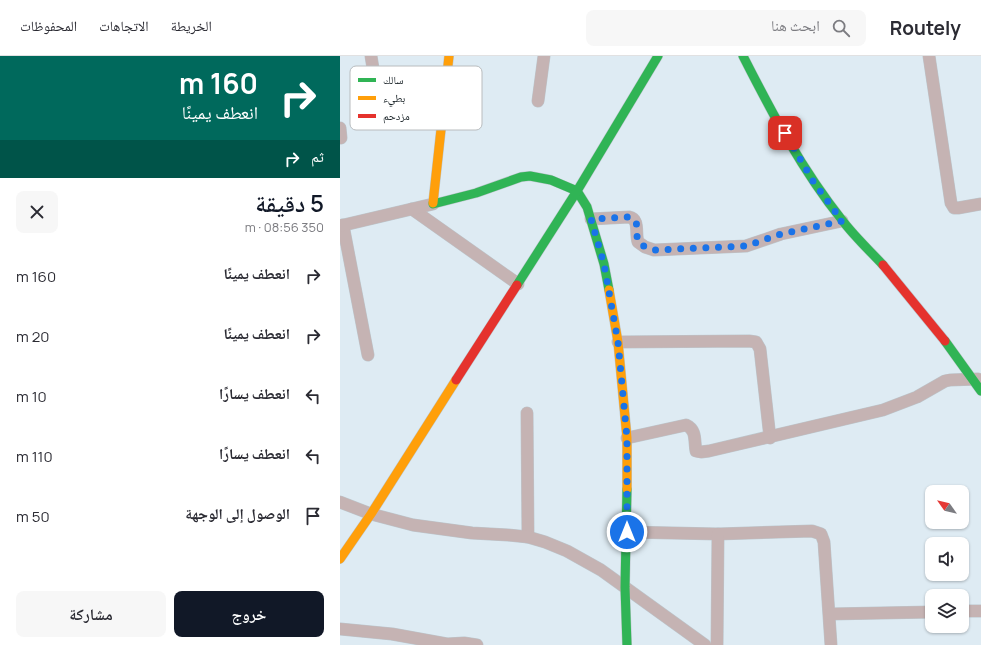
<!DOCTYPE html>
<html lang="ar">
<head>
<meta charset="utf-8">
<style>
	:root { --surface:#fff; --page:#f7f7f7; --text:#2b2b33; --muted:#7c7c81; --line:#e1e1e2; --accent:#111827 }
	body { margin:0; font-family:Manrope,"Noto Naskh Arabic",sans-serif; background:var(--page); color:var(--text); direction:rtl; height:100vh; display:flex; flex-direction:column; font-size:15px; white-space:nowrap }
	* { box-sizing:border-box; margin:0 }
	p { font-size:13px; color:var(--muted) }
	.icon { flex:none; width:22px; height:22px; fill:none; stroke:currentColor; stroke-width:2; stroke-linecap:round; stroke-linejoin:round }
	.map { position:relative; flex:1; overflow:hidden; direction:ltr }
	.drawer { display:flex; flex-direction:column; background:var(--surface); width:340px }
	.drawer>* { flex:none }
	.banner { background:#00695c; color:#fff; overflow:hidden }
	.needle { width:26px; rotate:304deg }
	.tools { position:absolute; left:585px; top:429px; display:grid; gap:8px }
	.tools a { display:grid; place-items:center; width:44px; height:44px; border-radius:8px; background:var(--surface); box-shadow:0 1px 3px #0004; font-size:20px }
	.pin { position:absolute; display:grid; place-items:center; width:34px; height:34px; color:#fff; margin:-17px; border-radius:8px; box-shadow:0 2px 6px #0006 }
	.me { position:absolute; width:44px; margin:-22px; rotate:0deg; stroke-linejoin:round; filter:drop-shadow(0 0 3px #0008) }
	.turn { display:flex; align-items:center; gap:14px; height:84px; padding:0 16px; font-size:18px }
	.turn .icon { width:52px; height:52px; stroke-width:2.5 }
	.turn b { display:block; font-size:28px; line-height:34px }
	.then { display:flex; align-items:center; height:38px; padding:0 16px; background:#0003; gap:8px; font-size:15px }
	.round { display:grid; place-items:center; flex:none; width:42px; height:42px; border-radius:8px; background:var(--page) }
	.overview { display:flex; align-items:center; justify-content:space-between; height:68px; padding:0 16px }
	h1 { font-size:24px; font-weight:600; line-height:30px; color:var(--accent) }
	.cta { display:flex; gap:8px; margin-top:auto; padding:8px 16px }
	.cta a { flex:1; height:46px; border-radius:8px; background:var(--accent); color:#fff; font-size:16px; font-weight:600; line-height:46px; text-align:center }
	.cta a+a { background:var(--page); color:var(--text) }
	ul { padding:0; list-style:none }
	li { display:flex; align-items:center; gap:12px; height:60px; padding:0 16px }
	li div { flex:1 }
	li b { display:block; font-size:15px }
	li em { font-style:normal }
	header { display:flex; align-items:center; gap:24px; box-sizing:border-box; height:56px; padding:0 20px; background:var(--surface); border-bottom:1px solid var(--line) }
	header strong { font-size:19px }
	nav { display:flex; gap:22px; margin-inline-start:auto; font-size:14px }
	.search { width:280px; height:36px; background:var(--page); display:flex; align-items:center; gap:10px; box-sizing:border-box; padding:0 14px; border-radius:8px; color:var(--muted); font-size:15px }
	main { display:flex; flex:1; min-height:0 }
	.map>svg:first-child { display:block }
</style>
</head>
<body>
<header>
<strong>Routely</strong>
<div class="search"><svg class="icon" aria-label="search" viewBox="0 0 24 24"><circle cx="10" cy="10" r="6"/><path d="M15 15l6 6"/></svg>ابحث هنا</div>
<nav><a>الخريطة</a><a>الاتجاهات</a><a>المحفوظات</a></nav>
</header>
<main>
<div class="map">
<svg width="641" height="589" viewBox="0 0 641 589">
	<rect width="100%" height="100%" fill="#deebf3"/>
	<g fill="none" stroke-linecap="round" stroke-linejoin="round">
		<g stroke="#bcc6cc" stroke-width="13">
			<g id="street">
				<polyline points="31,0 37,37"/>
				<polyline points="589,0 611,147 614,152 618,152 641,148"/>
				<polyline points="198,45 204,0"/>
				<polyline points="0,72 1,82"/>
				<polyline points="72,153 178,228"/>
				<path d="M 251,163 L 289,161 C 300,163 295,177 298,186 L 305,191 L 314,194 L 406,190 L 441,178 L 502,165"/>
				<polyline points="3,169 28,299"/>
				<polyline points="0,170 93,148"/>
				<polyline points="278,286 409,285 416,286 420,293 430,382"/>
				<polyline points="187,357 188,481"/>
				<path d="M 287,382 L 346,369 C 357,374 354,385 356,395 L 361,396 L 369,395 L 543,354 L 577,341 L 605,325 L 610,324 L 638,323"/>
				<polyline points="0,446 31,458 73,469 132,477 168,479 188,481 205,486 227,495 261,514 365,589"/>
				<polyline points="287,476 378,478 472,475 481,478 484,486 491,589"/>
				<polyline points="622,555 641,555"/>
				<polyline points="490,558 592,556"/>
				<polyline points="0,573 52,578 107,588 124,587 137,589"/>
				<polyline points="377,589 378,478"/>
			</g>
		</g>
		<g stroke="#bcc6cc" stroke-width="10">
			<g id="fast">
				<path d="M 403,0 C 432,57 462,114 502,164 C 514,180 529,194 543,209"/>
				<polyline points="93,147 93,148 136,137 181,121 190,120 211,124 237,135 247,151 264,208 269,234"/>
				<polyline points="177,229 237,135 318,0"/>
				<polyline points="605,285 641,335"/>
				<polyline points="287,433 285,531 287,589"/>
			</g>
		</g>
		<g stroke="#bcc6cc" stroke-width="10">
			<g id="slow">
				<polyline points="93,147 109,0"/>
				<polyline points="269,234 278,286 287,382 287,433"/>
				<polyline points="0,503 31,458 116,324"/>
			</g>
		</g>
		<g stroke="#bcc6cc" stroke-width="10">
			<g id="jam">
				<polyline points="543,209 605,285"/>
				<polyline points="116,324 177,229"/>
			</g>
		</g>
		<use href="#street" stroke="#c5b3b3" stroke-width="12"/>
		<use href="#fast" stroke="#30b455" stroke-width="9"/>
		<use href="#slow" stroke="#ff9f0a" stroke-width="9"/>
		<use href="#jam" stroke="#e5322d" stroke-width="9"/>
	</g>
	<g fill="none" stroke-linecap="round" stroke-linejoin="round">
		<path stroke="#1a73e8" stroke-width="7" stroke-dasharray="0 12.6" d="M 287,476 L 287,382 L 278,286 L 264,208 L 251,163 L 289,161 C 301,163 295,177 298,186 L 305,191 L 314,194 L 406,190 L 441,178 L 502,165 L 473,125 L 445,77"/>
	</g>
	<rect x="10" y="10" width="132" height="64" rx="6" fill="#fff" stroke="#b9bcbe" stroke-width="1"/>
	<rect x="18" y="22" width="18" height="4" fill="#30b455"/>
	<rect x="18" y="40" width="18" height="4" fill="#ff9f0a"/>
	<rect x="18" y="58" width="18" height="4" fill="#e5322d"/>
	<g font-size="11" fill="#172025">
		<text x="43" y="28">سالك</text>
		<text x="43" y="46">بطيء</text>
		<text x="43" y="64">مزدحم</text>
	</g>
</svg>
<div class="tools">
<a><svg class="needle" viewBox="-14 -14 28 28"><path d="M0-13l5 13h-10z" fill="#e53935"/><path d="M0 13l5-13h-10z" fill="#7c7c81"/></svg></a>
<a><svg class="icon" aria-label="sound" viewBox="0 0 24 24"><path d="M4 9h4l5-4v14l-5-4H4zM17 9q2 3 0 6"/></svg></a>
<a><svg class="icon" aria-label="layers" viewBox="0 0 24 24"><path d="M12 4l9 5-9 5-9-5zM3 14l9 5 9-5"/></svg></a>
</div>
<div class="pin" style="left:445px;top:77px;background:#d93025"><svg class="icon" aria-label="arrive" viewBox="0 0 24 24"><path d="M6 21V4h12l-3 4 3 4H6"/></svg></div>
<svg class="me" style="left:287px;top:476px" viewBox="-20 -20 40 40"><circle r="17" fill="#1a73e8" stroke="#fff" stroke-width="3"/><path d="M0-11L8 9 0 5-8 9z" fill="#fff"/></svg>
</div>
<section class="drawer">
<div class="banner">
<div class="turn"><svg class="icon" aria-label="right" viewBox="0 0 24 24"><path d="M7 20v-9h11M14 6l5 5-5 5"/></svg><div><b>160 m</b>انعطف يمينًا</div></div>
<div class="then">ثم<svg class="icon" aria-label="right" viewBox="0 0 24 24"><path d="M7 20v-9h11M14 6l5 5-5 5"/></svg></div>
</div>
<div class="overview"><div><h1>5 دقيقة</h1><p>350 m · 08:56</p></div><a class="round"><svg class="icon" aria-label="close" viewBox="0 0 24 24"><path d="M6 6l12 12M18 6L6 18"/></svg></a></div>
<ul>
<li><svg class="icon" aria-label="right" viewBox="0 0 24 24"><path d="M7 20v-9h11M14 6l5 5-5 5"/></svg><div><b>انعطف يمينًا</b></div><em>160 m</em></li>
<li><svg class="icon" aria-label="right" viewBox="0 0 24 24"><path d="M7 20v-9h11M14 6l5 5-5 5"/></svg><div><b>انعطف يمينًا</b></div><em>20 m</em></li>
<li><svg class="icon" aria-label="left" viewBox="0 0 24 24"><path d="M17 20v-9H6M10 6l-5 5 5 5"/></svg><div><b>انعطف يسارًا</b></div><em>10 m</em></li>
<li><svg class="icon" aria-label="left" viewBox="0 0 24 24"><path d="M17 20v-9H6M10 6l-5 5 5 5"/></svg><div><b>انعطف يسارًا</b></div><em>110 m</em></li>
<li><svg class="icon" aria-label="arrive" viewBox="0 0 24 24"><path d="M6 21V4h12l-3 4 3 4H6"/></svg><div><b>الوصول إلى الوجهة</b></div><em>50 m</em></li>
</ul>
<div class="cta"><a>خروج</a><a>مشاركة</a></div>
</section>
</main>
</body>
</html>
